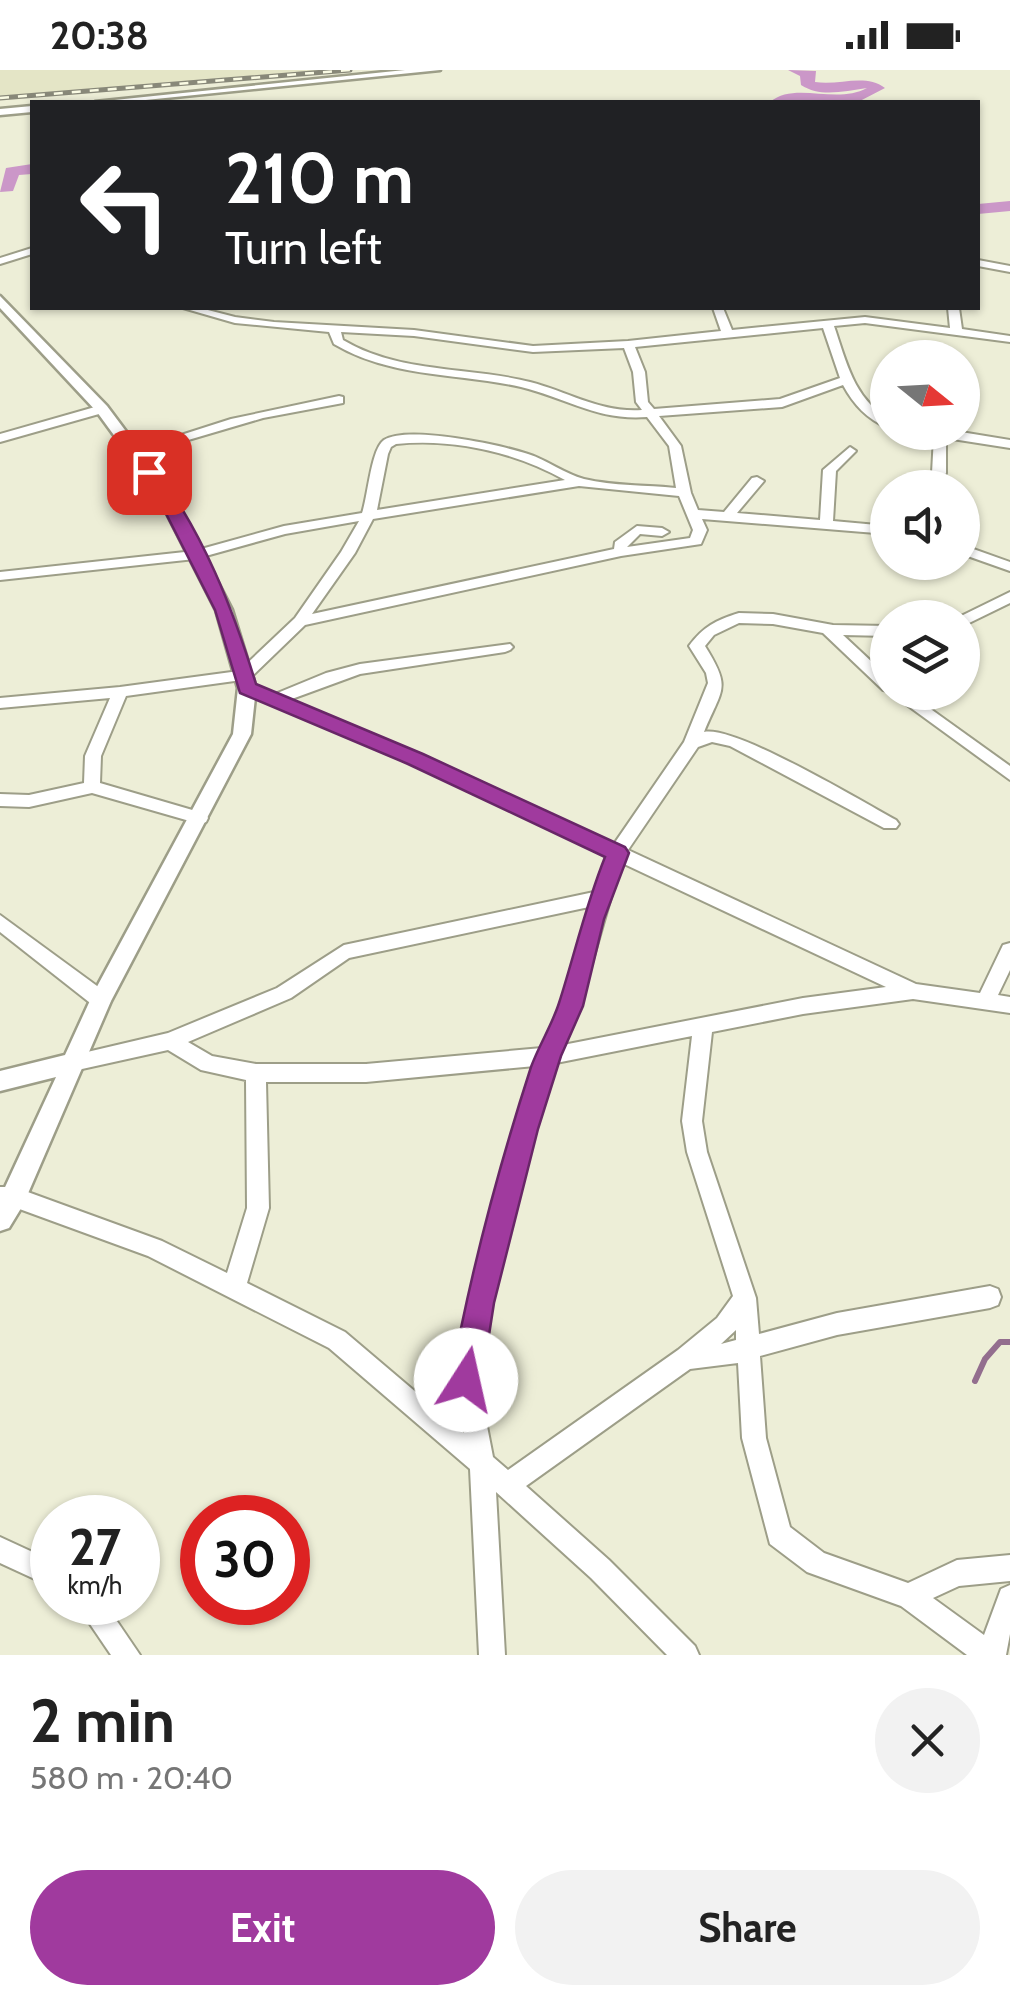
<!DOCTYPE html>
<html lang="en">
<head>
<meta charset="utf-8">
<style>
	:root { --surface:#fff; --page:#f2f2f2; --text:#222; --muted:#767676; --accent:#a03a9e }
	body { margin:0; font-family:Cabin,sans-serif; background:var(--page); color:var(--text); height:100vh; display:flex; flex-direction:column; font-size:38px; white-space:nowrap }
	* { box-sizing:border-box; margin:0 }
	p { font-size:32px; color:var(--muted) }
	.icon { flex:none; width:55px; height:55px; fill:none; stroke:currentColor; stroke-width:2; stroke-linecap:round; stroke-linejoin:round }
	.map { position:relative; height:1585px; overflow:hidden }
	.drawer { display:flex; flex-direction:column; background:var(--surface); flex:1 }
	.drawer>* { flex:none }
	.guide { position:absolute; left:30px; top:30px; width:950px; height:210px; border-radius:0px; box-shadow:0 2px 8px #0004; background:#202124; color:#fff; overflow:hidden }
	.needle { width:65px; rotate:108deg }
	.buttons { position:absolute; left:870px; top:270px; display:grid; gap:20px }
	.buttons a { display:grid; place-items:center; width:110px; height:110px; border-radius:50%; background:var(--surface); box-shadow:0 2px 8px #0004; font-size:50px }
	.speed { position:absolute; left:30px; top:1425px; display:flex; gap:20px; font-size:50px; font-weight:700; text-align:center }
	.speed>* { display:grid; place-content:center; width:130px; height:130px; border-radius:50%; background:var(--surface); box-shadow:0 2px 8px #0004; line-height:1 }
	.speed small { font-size:25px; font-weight:400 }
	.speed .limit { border:15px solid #d22; background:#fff; color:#111 }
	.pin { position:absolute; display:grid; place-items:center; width:85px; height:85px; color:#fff; margin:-42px; border-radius:20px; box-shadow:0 5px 15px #0006 }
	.me { position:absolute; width:110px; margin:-55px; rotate:10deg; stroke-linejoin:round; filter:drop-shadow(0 0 8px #0008) }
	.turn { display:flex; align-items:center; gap:35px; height:210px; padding:0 30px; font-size:45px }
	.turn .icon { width:130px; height:130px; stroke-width:2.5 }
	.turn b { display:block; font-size:70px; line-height:85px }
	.round { display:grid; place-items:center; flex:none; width:105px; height:105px; border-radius:52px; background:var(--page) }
	.headline { display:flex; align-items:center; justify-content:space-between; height:170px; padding:0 30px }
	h1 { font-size:60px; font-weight:700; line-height:75px }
	.action { display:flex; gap:20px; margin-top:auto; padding:20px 30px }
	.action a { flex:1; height:115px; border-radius:60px; background:var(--accent); color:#fff; font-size:40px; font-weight:700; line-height:115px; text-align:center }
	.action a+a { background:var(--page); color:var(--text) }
	.status { display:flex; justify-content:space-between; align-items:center; height:70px; padding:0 50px; background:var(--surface); direction:ltr }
	.status svg { height:28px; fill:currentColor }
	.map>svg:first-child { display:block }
</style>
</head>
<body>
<div class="status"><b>20:38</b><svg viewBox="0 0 49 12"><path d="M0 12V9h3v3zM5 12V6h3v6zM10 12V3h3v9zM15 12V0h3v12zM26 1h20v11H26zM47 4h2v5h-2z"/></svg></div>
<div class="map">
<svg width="1010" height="1585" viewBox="0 0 1010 1585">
	<rect width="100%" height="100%" fill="#edeed7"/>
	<polygon fill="#e4e5c6" points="0,0 350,0 0,28"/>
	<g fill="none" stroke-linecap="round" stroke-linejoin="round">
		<polyline stroke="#936e8e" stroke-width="6" points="975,1311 985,1289 1000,1272 1010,1272"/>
		<g fill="#cb97c8" fill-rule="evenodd">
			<path d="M 788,0 L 816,1 L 815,12 C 839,16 865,3 885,18 L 858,32 L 770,32 C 795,11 836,35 867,18 C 844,21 821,28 801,15 L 800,6 Z"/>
			<polygon points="32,94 32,104 19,105 13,121 0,122 6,98"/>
			<polygon points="1010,131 1010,141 978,144 978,134"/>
		</g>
		<g stroke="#9d9e88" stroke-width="4">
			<g id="minor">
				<polygon points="32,178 32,184 0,194 0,188"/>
				<polygon points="978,190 1010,196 1010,202 978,196"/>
				<path d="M 183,238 L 200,238 L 235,247 L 274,252 L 414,260 L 533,276 L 628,271 L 721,261 L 713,238 L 723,238 L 732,260 L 865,247 L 950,258 L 948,238 L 959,238 L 962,259 L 1010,266 L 1010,272 L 865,253 L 834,256 C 846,291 854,329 888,348 L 888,358 C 867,349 854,335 843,315 L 782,337 L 659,346 L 681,376 L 691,423 L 698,440 L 724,442 L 752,408 L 757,407 L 764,411 L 737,443 L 820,450 L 823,400 L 850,377 L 856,381 L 836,401 L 833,451 L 888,456 L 888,464 L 702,449 L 707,460 L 701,474 L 621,486 L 305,555 L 249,609 L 126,626 L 101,686 L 100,713 L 206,744 L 208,748 L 206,752 L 200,754 L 92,723 L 29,737 L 0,736 L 0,724 L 29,725 L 84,713 L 85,686 L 110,628 L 0,638 L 0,628 L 120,617 L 239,601 L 295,548 L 341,482 L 359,451 L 285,464 L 195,489 L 0,510 L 0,502 L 194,481 L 284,456 L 362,443 C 368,426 371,379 384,370 C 408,355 501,375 528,384 C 547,390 565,404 584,409 C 613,416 647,415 676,418 L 669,376 L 647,347 C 598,351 566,328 521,317 C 458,303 391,308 334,274 L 329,262 L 235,253 ZM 823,258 L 840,308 L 780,329 L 654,339 L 648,332 L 645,302 L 635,277 ZM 341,262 L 414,266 L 533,282 L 624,278 L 633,302 L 636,332 L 642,340 C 601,343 569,322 530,312 C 468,296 400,304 343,270 ZM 396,374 C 453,368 515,382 565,410 L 377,440 L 388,384 L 391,377 ZM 579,416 L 679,426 L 693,460 L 690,468 L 627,477 L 640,464 L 662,466 L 669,462 L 662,458 L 637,456 L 615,472 L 614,479 L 312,544 L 355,483 L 373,449 Z"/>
				<polygon points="339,326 343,327 343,333 263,348 134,386 128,382 231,349"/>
				<polygon points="102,335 106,336 106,342 0,372 0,364"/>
				<polygon points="927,362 961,362 1010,370 1010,378 946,368 946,403 939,418 926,418 932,403 934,366"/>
				<polygon points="962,475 1010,492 1010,501 962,484"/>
				<polygon points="1010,522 1010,533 967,554 962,556 962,548 957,548"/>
				<path d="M 739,543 L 773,544 L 833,555 L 888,556 L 888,566 L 843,565 L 888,607 L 888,621 L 883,620 L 823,563 L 773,554 L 739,553 L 714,565 L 705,576 C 732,619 722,618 704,662 C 735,655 861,731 896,750 L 899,754 L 896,758 L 884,758 L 730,676 L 712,672 L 698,677 L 628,780 L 916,914 L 980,923 L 1003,875 L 1010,873 L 1010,900 L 998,925 L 1010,927 L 1010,943 L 913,929 L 803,944 L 712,962 L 702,1051 L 707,1082 L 756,1228 L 759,1264 L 837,1243 L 990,1216 L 998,1219 L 1001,1227 L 998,1235 L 990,1238 L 837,1265 L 760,1286 L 766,1368 L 790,1457 L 824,1483 L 908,1513 L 957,1490 L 1010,1485 L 1010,1511 L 959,1516 L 933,1528 L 984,1565 L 1001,1519 L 1010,1515 L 1010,1564 L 1006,1585 L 967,1585 L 901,1536 L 807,1502 L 770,1474 L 742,1368 L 738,1293 L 690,1299 L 526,1416 L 609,1490 L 695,1576 L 699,1585 L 667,1585 L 591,1508 L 496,1422 L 505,1585 L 479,1585 L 470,1399 L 329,1278 L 148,1186 L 14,1137 L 0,1137 L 0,1117 L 14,1117 L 162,1171 L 227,1203 L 247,1138 L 246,1010 L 201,1000 L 168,980 L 73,1001 L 66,999 L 63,993 L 66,987 L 168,963 L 277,918 L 344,875 L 594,822 L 607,786 L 410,693 L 242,622 L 239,618 L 242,614 L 252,614 L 275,624 L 326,603 L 360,594 L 510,574 L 513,577 L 510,580 L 505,582 L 360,604 L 289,630 L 422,685 L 614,774 L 684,672 L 708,613 L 706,603 L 689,576 C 703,557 716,550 739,543 ZM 622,793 L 886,917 L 803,928 L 563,975 C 589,917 601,853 622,793 ZM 589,837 L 561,936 L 542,978 L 366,994 L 256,994 L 212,986 L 188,972 L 291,928 L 349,888 ZM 692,966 L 682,1051 L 687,1082 L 733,1226 L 717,1248 L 678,1280 L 508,1400 L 493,1387 L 478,1310 L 491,1233 L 534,1059 L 556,993 ZM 535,996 L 514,1059 L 469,1233 L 454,1310 L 464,1363 L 345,1262 L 247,1213 L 269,1138 L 266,1012 L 366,1012 ZM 736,1260 L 736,1270 L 721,1274 Z"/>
				<polygon points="889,622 907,622 1010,696 1010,710"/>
				<polygon points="0,845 108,924 111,930 108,936 101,938 94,936 0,862"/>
				<polygon points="0,1467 52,1491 52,1517 0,1493"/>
				<polygon points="75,1532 104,1532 140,1585 111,1585"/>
			</g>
		</g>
		<g stroke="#9d9e88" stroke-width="5">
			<g id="tertiary">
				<polygon points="405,0 440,0 126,32 95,32"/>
				<polygon points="32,36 32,42 0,45 0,39"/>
				<polygon points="0,226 107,336 172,423 232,540 256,618 251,664 111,931 23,1135 9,1158 0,1161 0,1128 56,1007 0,1021 0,1001 65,985 93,924 233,664 238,618 216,540 157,424 97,342 0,238"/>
			</g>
		</g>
		<use href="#minor" fill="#fff" fill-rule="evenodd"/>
		<use href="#tertiary" fill="#fff" fill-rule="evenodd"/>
		<g stroke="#888879" stroke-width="5">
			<polyline id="rail" points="0,28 350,0"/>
		</g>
		<use href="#rail" stroke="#fafbe4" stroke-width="2.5" stroke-dasharray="9" stroke-linecap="butt"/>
	</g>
	<path fill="#a03a9e" stroke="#682667" stroke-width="2.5" d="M 143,399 L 155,399 C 203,462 233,539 256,614 L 423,684 L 625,777 L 629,783 L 604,849 L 583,936 L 561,986 L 538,1059 L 494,1233 L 482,1310 L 477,1321 L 466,1325 L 456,1321 L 451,1310 C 470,1204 498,1099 531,997 C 539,975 552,955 559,933 C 575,883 585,837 605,787 L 408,694 L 240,623 L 215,540 L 156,424 L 140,402 Z"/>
</svg>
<div class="buttons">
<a><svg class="needle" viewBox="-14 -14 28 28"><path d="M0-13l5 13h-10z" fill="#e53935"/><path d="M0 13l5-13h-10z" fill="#767676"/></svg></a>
<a><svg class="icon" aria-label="sound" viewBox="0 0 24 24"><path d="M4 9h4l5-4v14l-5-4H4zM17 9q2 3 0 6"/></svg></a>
<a><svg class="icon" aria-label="layers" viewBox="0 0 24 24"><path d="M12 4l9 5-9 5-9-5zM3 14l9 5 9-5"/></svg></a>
</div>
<div class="speed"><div>27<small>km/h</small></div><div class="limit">30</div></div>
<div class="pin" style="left:149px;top:402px;background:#d93025"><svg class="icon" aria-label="arrive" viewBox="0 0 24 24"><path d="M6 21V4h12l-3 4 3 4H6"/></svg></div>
<svg class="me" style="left:466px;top:1310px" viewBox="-20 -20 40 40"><circle r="19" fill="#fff"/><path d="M0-13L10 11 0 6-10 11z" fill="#a03a9e"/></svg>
<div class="guide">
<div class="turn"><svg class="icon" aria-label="left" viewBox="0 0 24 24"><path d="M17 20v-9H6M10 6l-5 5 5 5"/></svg><div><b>210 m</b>Turn left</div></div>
</div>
</div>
<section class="drawer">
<div class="headline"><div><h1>2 min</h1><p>580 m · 20:40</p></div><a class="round"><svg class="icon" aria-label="close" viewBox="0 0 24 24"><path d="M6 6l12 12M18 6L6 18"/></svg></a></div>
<div class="action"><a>Exit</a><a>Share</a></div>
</section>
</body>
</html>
